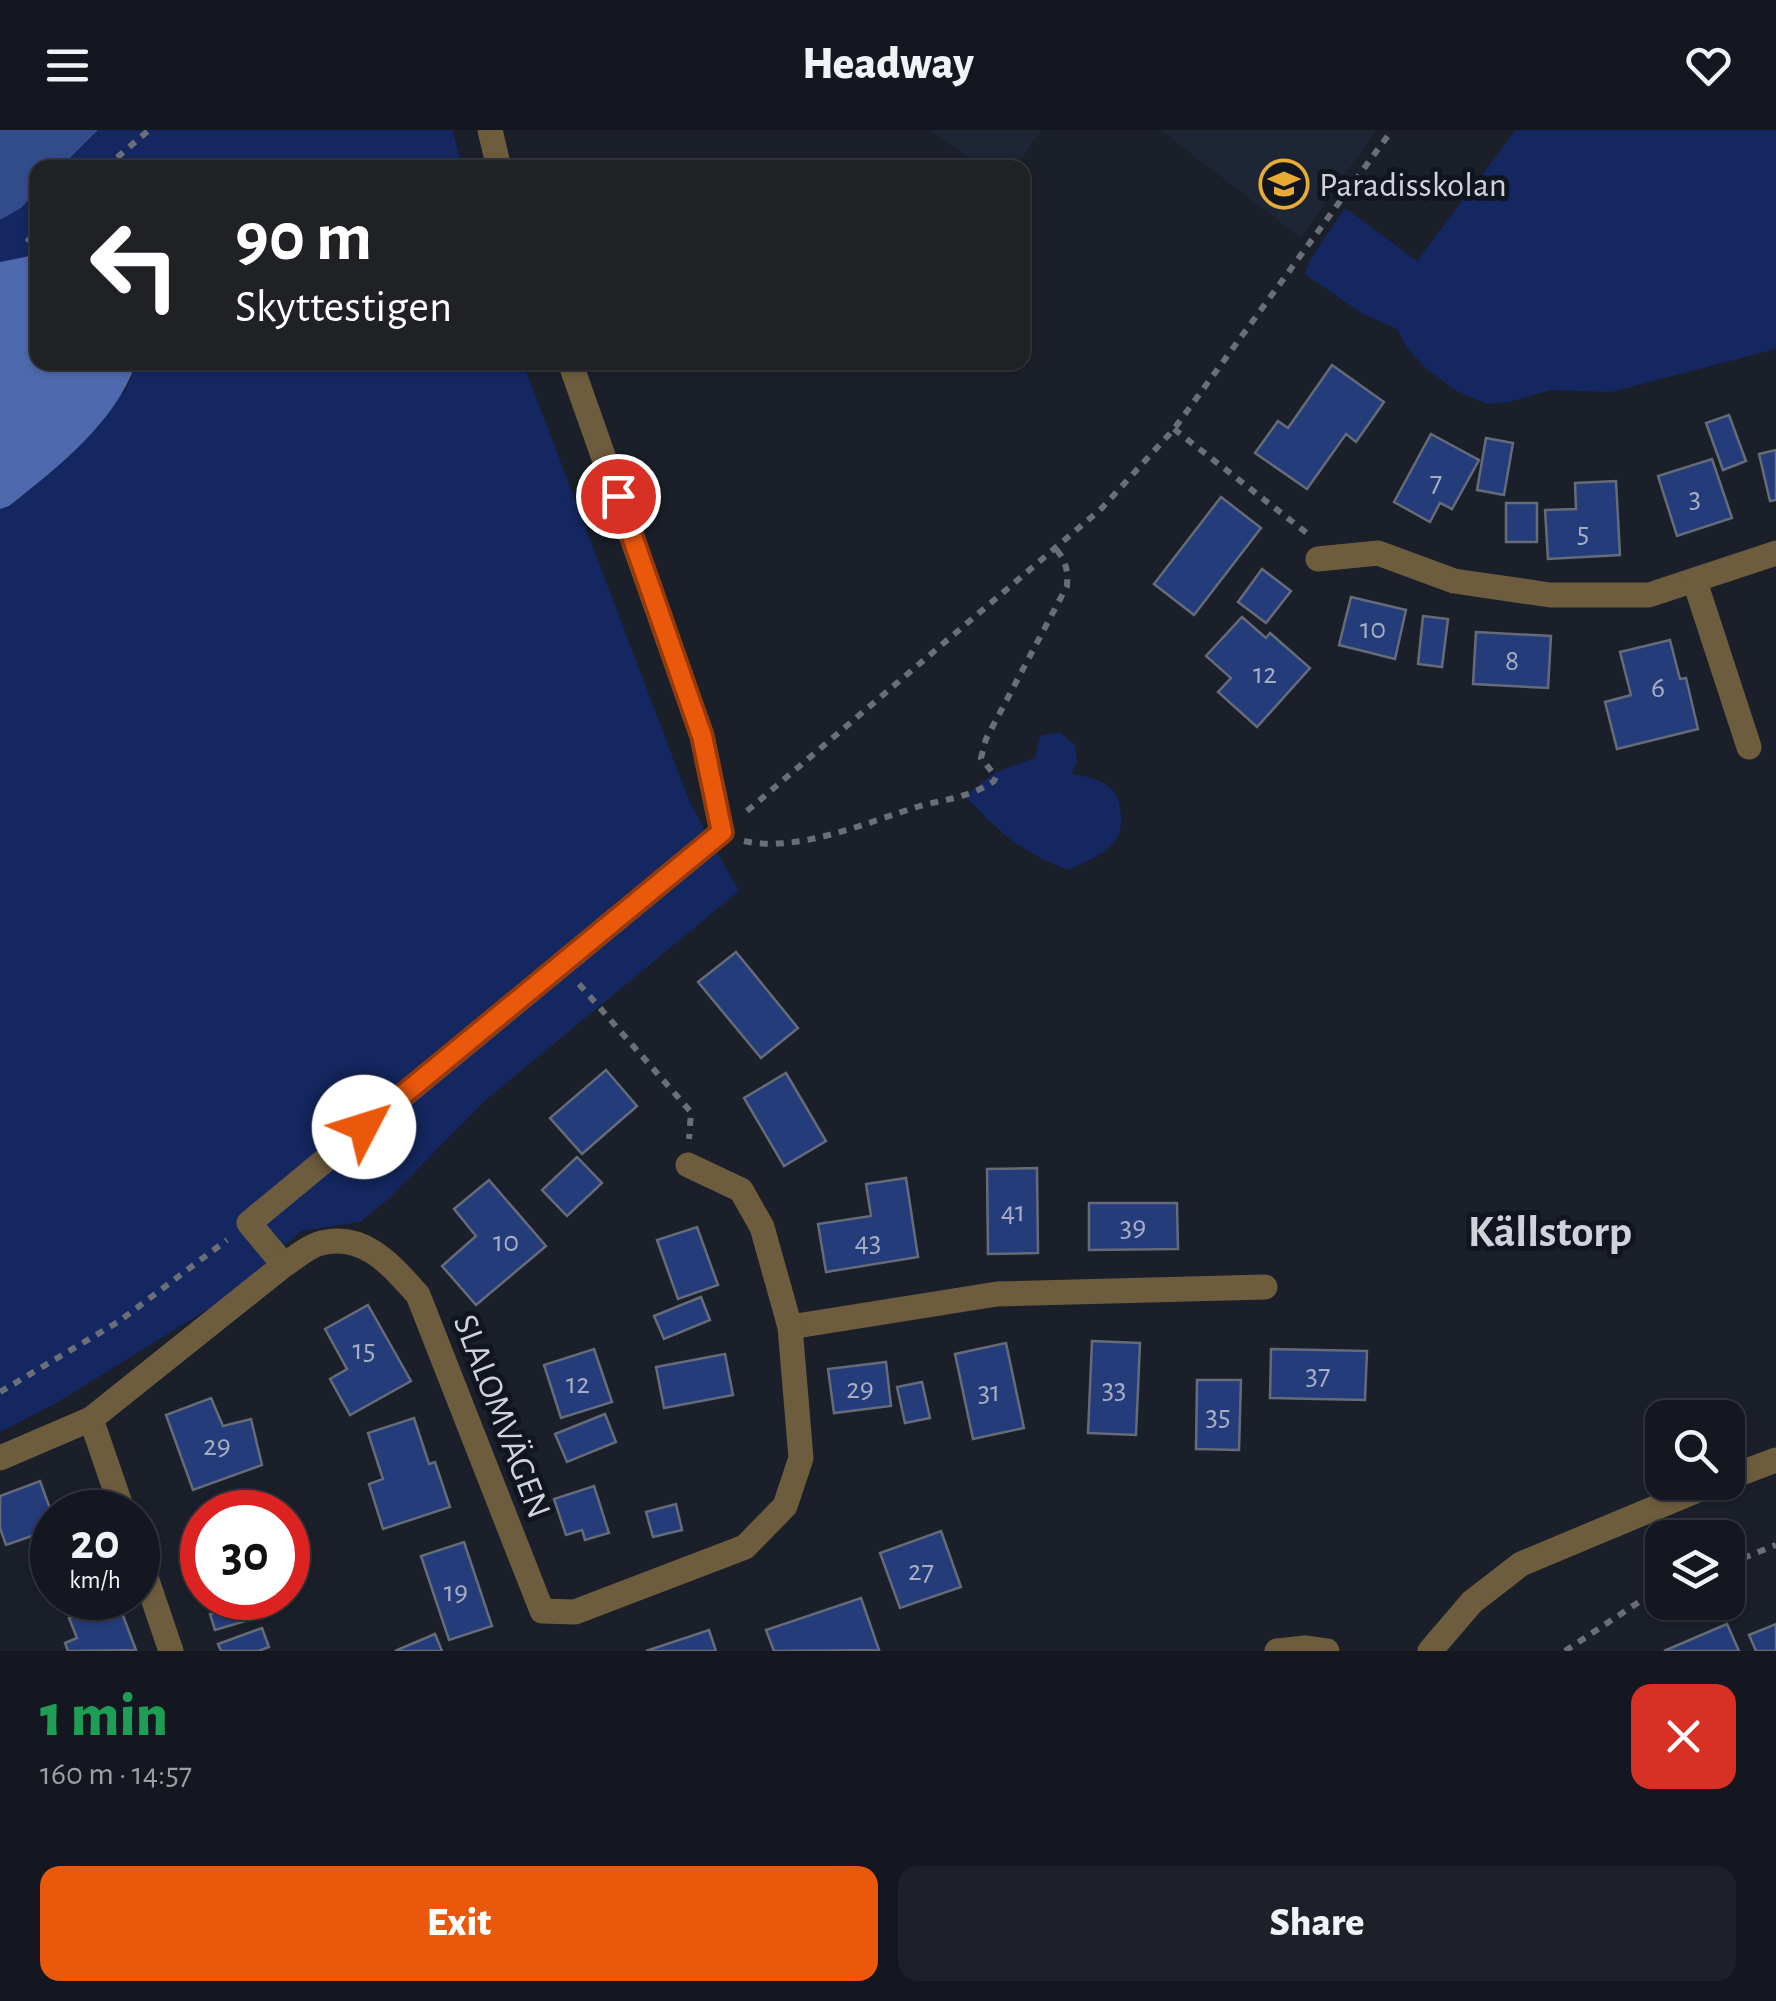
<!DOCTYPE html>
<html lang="en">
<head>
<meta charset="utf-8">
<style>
	:root { --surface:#14171f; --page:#1d2028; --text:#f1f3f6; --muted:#9d9fa4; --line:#33363d; --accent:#ea580c }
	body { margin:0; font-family:"Alegreya Sans",sans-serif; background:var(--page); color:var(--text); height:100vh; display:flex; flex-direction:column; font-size:38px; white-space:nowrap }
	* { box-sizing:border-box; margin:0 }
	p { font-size:32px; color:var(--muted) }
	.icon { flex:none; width:55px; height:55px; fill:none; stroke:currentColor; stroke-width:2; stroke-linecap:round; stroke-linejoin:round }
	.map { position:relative; height:1521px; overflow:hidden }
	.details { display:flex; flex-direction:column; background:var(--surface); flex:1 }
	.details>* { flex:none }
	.hud { position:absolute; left:30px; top:30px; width:1000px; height:210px; border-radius:20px; box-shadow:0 2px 8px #0004,0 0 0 2px var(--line); background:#202124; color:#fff; overflow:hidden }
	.controls { position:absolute; left:1645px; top:1270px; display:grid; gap:20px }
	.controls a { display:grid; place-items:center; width:100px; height:100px; border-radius:20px; background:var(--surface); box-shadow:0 2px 8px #0004,0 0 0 2px var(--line); font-size:50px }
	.speed { position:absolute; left:30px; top:1360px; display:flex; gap:20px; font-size:50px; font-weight:700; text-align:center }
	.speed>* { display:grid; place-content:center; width:130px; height:130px; border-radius:50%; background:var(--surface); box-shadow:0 2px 8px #0004,0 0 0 2px var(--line); line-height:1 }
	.speed small { font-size:25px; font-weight:400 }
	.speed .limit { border:15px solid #d22; background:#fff; color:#111 }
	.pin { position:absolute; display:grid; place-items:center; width:85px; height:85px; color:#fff; margin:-42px; border:5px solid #fff; border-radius:50%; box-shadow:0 2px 10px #0007 }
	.me { position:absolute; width:110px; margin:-55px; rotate:50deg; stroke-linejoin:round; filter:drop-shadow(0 0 8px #0008) }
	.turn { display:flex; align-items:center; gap:35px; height:210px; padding:0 40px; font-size:45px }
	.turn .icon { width:130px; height:130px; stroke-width:2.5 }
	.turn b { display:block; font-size:70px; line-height:85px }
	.round { display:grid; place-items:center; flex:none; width:105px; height:105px; border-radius:20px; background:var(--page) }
	.overview { display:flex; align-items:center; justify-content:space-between; height:170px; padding:0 40px }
	h1 { font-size:60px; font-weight:800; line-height:75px; color:#1e9e55 }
	.button { display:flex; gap:20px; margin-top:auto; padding:20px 40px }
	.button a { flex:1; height:115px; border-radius:20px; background:var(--accent); color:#fff; font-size:40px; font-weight:800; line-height:115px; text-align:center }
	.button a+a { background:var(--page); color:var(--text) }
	header { display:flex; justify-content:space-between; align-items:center; height:130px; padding:0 40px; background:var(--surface); font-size:45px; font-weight:800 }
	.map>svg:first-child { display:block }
</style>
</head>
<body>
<header><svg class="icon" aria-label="menu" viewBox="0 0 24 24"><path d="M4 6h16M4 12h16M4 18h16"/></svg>Headway<svg class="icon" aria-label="heart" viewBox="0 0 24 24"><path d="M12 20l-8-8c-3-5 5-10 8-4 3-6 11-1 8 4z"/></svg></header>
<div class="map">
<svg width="1776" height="1521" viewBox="0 0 1776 1521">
	<rect width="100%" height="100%" fill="#1a1f29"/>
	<g fill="#1e2535">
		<polygon points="930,0 1042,0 1015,37 983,38"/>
		<polygon points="1160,0 1376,0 1301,108"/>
	</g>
	<g fill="#142761">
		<polygon points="98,0 452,0 463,37 61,38"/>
		<polygon points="1516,0 1776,0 1776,219 1611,262 1551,260 1509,272 1487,274 1457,261 1428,240 1407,218 1397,199 1361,183 1305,144 1310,130 1345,78 1417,131"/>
		<polygon points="37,61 37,127 0,132 0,90 21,78"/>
		<polygon points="136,233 523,233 690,673 739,761 487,969 386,1071 360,1092 301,1101 229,1166 58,1272 0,1302 0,379 10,376 126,260"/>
		<path d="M 1060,602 L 1075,615 L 1077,631 L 1072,644 C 1101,649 1119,653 1121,686 C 1121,699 1120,706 1111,716 C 1101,726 1082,733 1069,740 C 1017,720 1003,705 965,666 L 996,642 L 1035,628 L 1040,606 Z"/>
	</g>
	<polygon fill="#334c8c" points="0,0 98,0 61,37 38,38 37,61 21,78 0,90"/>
	<path fill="#4e69ad" d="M 30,126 L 37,127 L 38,232 L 136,233 C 115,293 58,337 9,376 L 0,379 L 0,132 Z"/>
	<g fill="#253c7b" stroke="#656b78" stroke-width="2.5">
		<polygon points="1332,235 1384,272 1356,312 1346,304 1307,359 1255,323 1278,291 1288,298"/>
		<polygon points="1729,285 1746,331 1723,340 1706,293"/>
		<polygon points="1431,304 1479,330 1452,379 1440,373 1430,392 1394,372"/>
		<polygon points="1486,308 1513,313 1504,365 1477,360"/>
		<polygon points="1776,320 1776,370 1770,371 1759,324"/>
		<polygon points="1712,329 1732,388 1677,406 1658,346"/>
		<polygon points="1616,351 1620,425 1548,429 1545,380 1576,379 1575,353"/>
		<polygon points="1221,367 1261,398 1194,485 1154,454"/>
		<rect x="1506" y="373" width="31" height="39"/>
		<polygon points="1262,439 1291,461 1266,493 1238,472"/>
		<polygon points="1351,467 1406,480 1395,529 1339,515"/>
		<polygon points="1423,486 1448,489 1442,537 1418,534"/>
		<polygon points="1242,487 1266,508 1270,503 1310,538 1257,597 1218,562 1231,548 1206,526"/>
		<polygon points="1476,502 1551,506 1548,558 1473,554"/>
		<polygon points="1670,510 1680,549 1686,548 1698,599 1617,619 1605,572 1631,565 1620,522"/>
		<polygon points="736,822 798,898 761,928 698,852"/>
		<polygon points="606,940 637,976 582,1024 550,988"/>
		<polygon points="786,943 826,1011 784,1036 744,968"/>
		<polygon points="577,1027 602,1053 567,1086 542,1060"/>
		<polygon points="1037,1038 1038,1123 988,1124 987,1039"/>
		<polygon points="906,1048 918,1127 826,1142 818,1094 871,1086 866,1054"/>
		<polygon points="489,1050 546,1116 476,1175 442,1136 476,1106 454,1079"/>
		<polygon points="1089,1073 1177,1073 1178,1119 1089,1120"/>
		<polygon points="697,1097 718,1155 678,1169 657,1110"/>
		<polygon points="701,1167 710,1190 664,1209 654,1186"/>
		<polygon points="368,1175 411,1251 350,1285 330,1249 347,1239 325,1199"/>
		<polygon points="1092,1211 1140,1213 1136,1305 1088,1303"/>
		<polygon points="1006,1213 1024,1298 973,1309 955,1224"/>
		<polygon points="594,1219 612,1272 561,1288 544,1235"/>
		<polygon points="1271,1219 1367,1221 1365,1270 1270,1268"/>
		<polygon points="725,1224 733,1265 664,1278 656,1237"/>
		<polygon points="886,1232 891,1276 834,1283 828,1239"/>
		<polygon points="1197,1250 1241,1250 1239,1320 1196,1319"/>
		<polygon points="922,1252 930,1288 905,1293 897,1257"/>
		<polygon points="211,1268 223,1296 251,1289 262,1335 193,1360 166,1285"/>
		<polygon points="605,1284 616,1312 567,1332 555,1304"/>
		<polygon points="414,1288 429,1334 435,1332 450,1377 383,1399 369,1354 383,1349 368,1303"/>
		<polygon points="40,1351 52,1384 52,1399 6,1415 0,1398 0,1366"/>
		<polygon points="594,1356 609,1403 585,1410 582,1400 566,1405 554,1369"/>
		<polygon points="676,1374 682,1400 653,1407 646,1382"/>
		<polygon points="941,1401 961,1457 900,1478 880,1423"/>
		<polygon points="464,1412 492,1496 449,1510 421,1426"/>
		<polygon points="52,1422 52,1452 46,1454 37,1427"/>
		<polygon points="861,1468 879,1520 774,1521 766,1500"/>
		<polygon points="117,1470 136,1520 68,1521 65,1513 77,1508 69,1488"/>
		<polygon points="254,1471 259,1487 215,1500 210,1484"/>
		<polygon points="1727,1494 1739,1521 1664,1521"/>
		<polygon points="1776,1494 1776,1521 1756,1521 1749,1505"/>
		<polygon points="262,1498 269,1517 258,1521 221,1521 218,1514"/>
		<polygon points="709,1500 716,1521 646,1521"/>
		<polygon points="435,1504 442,1521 395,1521"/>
	</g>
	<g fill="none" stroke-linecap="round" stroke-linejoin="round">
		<g stroke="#6a6f77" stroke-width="6" stroke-dasharray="8 8" stroke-linecap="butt">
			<polyline points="105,38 149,0"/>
			<polyline points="27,112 38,99"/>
			<polyline points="1174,299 1308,404"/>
			<polyline points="747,681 1102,378 1174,299 1392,0"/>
			<path d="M 744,711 C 799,723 867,692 920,676 C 946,669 971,667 994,651 L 996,647 L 981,628 L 986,609 L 1067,456 C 1068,439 1066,430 1054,417"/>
			<polyline points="579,854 691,982 689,1009"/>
			<polyline points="0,1262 118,1192 227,1110"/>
			<polyline points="1728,1434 1776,1415"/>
			<polyline points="1565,1521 1639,1472 1662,1462"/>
		</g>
		<g stroke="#6e5c3e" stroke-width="25">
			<polyline points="490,0 499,38"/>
			<polyline points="1318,429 1378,423 1454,451 1550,465 1649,465 1776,423"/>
			<polyline points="1695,452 1749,617"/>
			<polyline points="284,1135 249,1093 722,702 702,606 570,232"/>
			<polyline points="790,1197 997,1164 1265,1157"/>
			<polyline points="91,1289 123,1382"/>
			<path d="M 0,1328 L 91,1289 L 284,1135 C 294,1129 306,1118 318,1114 C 363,1100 392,1136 418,1165 L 542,1481 L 575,1482 L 745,1417 L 785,1376 L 801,1328 L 790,1197 L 762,1097 L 741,1060 L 688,1035"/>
			<polyline points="138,1424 171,1521"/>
		</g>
		<g stroke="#6e5c3e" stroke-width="25">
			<polyline points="1728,1348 1776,1330"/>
			<polyline points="1277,1521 1305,1518 1327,1521"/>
			<polyline points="1430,1521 1472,1472 1521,1434 1717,1352"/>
		</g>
	</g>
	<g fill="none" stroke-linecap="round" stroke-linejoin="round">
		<g stroke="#983908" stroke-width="25">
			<polyline id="route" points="364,997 722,702 702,606 618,366"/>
		</g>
		<use href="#route" stroke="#ea580c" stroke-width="18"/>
	</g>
	<defs>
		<g id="school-ring" transform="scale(2.5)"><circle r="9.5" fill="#11151f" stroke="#e6ac36" stroke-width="1.5"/><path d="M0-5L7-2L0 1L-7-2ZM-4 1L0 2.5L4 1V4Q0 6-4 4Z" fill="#e6ac36"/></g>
	</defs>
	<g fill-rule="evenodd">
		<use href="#school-ring" x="1284" y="54"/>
	</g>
	<g text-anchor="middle" stroke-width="10" stroke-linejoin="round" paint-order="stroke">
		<g font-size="30" fill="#a5adc2">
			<text x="1436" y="361">7</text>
			<text x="1695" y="377">3</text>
			<text x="1583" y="412">5</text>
			<text x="1373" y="508">10</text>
			<text x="1512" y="540">8</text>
			<text x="1265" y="553">12</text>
			<text x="1658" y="567">6</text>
			<text x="1013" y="1091">41</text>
			<text x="1133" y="1106">39</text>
			<text x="506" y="1121">10</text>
			<text x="868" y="1121">43</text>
			<text x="364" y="1229">15</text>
			<text x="1318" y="1254">37</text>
			<text x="578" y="1263">12</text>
			<text x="860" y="1268">29</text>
			<text x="1114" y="1268">33</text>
			<text x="989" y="1271">31</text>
			<text x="1218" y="1295">35</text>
			<text x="217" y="1325">29</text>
			<text x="921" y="1450">27</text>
			<text x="456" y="1471">19</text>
		</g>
		<g font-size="35" fill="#d0d3da" stroke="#11151f" text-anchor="start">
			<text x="1319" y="66">Paradisskolan</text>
		</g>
		<g font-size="35" fill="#d0d3da" stroke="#11151f">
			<text transform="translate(503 1286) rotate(69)" y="12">SLALOMVÄGEN</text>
		</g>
		<g font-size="45" font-weight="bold" fill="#d0d3da" stroke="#11151f">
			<text x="1550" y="1116">Källstorp</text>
		</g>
	</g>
</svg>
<div class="controls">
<a><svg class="icon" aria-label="search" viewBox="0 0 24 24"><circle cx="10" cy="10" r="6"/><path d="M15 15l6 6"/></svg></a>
<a><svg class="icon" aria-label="layers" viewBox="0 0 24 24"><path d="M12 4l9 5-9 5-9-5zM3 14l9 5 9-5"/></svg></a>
</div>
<div class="speed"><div>20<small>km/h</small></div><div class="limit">30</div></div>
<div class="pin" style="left:618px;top:366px;background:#d93025"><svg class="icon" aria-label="arrive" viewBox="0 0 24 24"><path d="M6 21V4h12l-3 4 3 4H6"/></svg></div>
<svg class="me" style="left:364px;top:997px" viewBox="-20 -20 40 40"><circle r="19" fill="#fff"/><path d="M0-13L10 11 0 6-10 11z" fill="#ea580c"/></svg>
<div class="hud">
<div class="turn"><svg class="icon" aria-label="left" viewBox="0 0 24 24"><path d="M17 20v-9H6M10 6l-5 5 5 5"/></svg><div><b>90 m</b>Skyttestigen</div></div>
</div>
</div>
<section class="details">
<div class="overview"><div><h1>1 min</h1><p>160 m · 14:57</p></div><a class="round" style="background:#d93025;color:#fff"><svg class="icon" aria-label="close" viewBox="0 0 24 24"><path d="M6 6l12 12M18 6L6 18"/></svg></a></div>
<div class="button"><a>Exit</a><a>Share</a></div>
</section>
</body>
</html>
